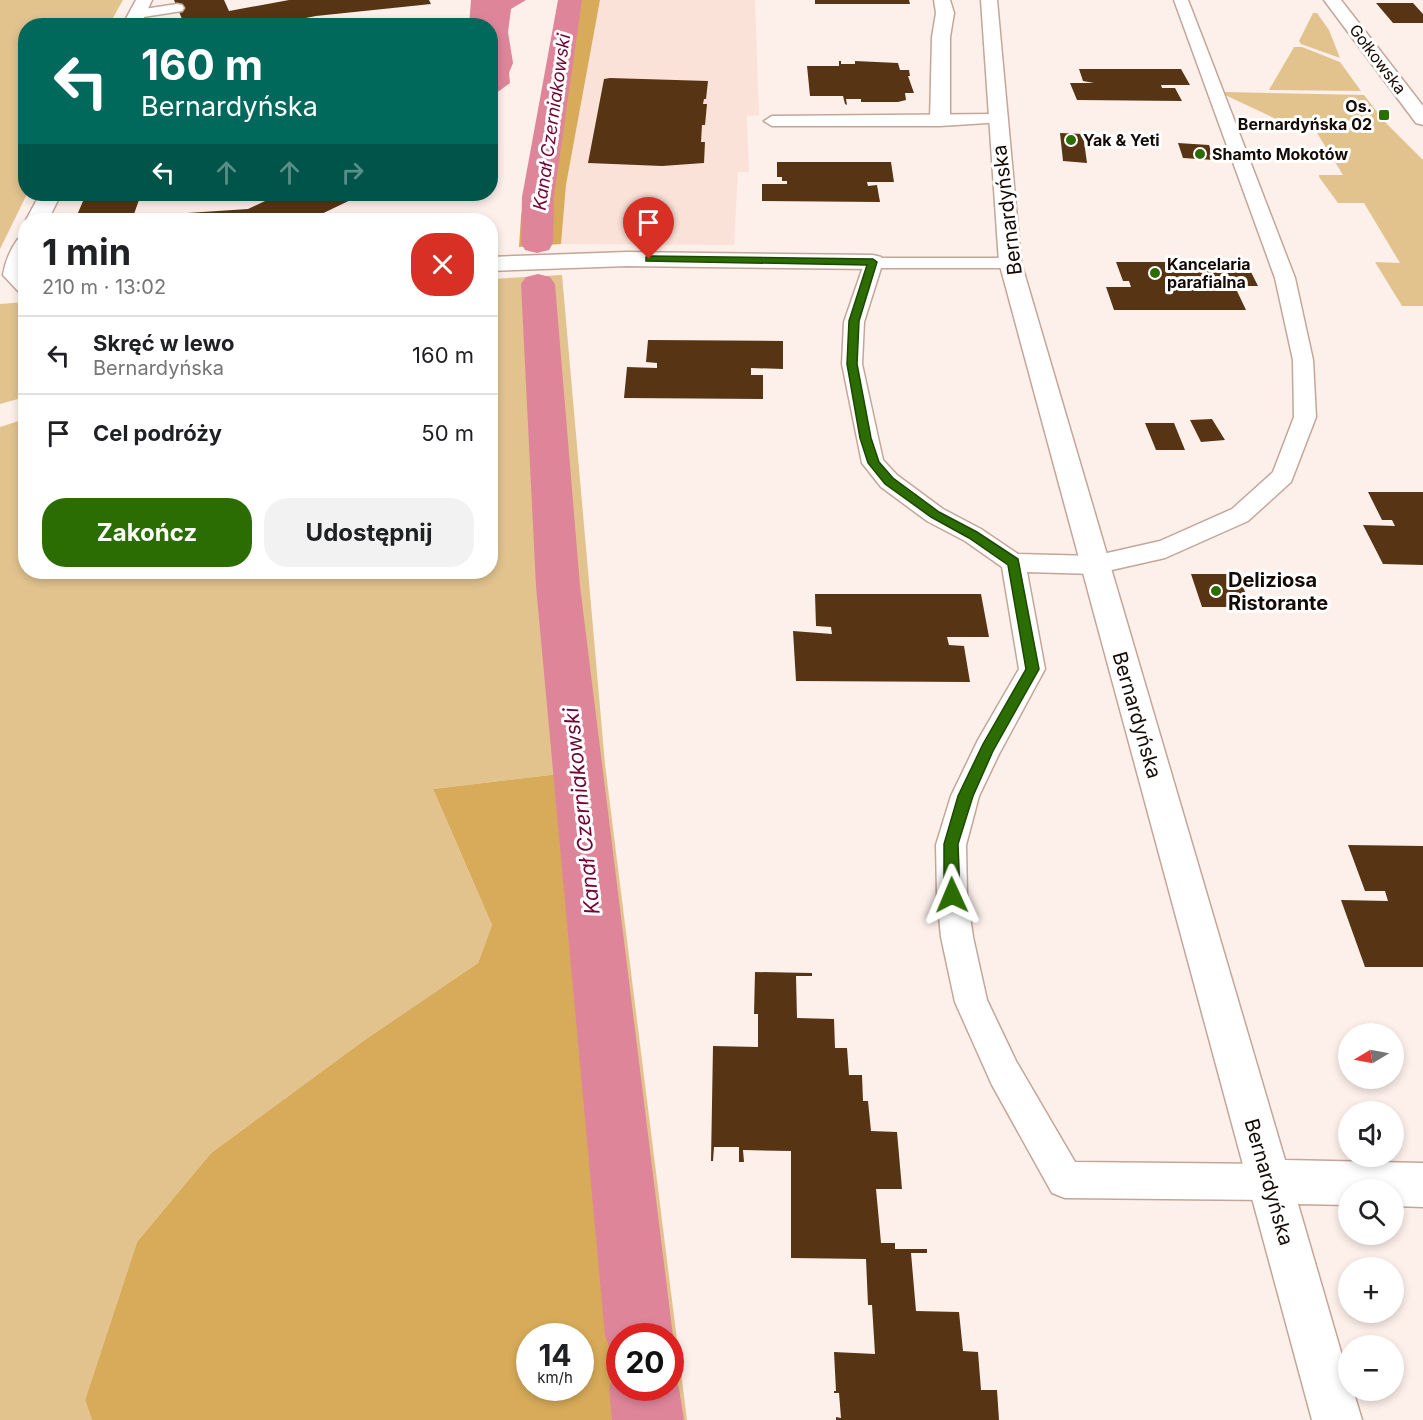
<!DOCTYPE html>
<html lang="pl">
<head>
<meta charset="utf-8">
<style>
	:root { --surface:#fff; --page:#f2f2f2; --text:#202124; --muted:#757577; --line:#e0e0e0; --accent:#2c6d03 }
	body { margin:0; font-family:Inter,sans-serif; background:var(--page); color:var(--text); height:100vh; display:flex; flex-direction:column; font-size:22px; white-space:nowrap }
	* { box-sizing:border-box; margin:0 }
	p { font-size:20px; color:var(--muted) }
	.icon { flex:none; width:33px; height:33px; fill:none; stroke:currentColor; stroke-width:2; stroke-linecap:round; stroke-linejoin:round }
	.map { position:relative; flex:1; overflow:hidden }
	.side { position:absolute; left:18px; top:213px; width:480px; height:366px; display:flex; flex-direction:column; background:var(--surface); border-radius:24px; box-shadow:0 3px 9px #0003 }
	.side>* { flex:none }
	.guide { position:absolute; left:18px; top:18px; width:480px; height:183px; border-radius:24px; box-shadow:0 3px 9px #0003; background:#00695c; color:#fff; overflow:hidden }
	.needle { width:39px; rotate:260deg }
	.tools { position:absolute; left:1338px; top:1023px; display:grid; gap:12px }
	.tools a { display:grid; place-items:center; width:66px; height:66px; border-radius:50%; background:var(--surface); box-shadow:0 3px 9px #0003; font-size:30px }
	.speed { position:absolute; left:516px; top:1323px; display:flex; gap:12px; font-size:30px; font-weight:700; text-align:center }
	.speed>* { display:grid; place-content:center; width:78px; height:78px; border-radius:50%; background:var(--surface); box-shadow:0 3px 9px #0003; line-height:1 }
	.speed small { font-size:15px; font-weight:400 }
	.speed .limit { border:9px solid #d22; background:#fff; color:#111 }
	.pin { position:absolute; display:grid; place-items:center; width:51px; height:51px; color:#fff; margin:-62px -26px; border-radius:50% 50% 50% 0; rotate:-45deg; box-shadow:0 0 6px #0007 }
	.pin .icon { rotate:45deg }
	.me { position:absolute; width:66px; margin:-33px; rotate:359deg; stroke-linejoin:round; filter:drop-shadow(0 0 4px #0008) }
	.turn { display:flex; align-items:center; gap:21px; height:126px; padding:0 24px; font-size:27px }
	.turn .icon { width:78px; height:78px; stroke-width:2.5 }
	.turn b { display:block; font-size:42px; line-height:51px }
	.lanes { display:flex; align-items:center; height:57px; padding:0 24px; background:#0003; justify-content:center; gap:30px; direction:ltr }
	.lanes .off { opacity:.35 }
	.round { display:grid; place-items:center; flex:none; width:63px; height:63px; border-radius:24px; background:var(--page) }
	.overview { display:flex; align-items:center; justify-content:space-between; height:102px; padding:0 24px }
	h1 { font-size:36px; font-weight:700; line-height:45px }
	.primary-button { display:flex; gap:12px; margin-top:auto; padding:12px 24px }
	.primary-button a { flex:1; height:69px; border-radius:24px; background:var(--accent); color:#fff; font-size:24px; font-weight:700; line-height:69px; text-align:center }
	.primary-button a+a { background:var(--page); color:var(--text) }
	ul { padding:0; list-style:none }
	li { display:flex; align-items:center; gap:18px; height:78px; padding:0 24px; border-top:2px solid var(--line) }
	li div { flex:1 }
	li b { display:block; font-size:22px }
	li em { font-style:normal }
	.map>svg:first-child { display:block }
</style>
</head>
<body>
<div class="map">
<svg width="1423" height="1420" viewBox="0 0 1423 1420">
	<rect width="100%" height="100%" fill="#fdf0eb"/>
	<polygon fill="#fae2d8" points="600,0 755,0 759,115 747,116 749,172 738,172 734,245 561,244 566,185"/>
	<g fill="#e2c38e" fill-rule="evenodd">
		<polygon points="0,0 123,0 109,25 26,26 27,194 0,249"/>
		<polygon points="1313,13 1317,13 1329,30 1340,58 1301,44 1299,41"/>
		<polygon points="1294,47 1302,47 1340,62 1361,91 1269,90"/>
		<polygon points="1224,92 1364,95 1385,122 1423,160 1423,306 1402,306 1375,262 1400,263 1364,203 1338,203 1319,177 1319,175 1343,175 1309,120 1276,119 1225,95"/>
		<path d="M 562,275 L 605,764 L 687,1420 L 619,1420 L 547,632 L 559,774 L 433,789 L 492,925 L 478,963 L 366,1039 L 211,1153 L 137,1242 L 85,1400 L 92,1420 L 0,1420 L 0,427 L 25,419 L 26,572 L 490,572 L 491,279 ZM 620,1336 L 670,1336 L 670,1388 L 620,1388 Z"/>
		<polygon points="25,302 25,397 0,404 0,304"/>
	</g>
	<g fill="#d7ab59" fill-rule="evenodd">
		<polygon points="559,0 600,0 566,185 561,244 519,247 521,216"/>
		<path d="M 559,774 L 618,1420 L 92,1420 L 85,1400 L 137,1242 L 211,1153 L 366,1039 L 478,963 L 492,925 L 433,789 ZM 530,1336 L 580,1336 L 580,1388 L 530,1388 Z"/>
	</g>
	<polygon fill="#df859a" points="471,0 526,0 511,9 508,32 513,63 509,73 510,83 491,97 490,26 469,25"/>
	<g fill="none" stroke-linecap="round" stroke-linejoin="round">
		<g fill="#df859a" fill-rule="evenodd">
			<polygon points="558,0 582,0 554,197 553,243 549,250 537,253 525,250 521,243 522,197"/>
			<polygon points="538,274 550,277 555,284 580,586 673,1336 670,1343 670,1336 620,1336 620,1362 615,1360 605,1336 536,586 521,284 526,277"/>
			<polygon points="619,1363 620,1388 670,1388 670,1367 679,1388 684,1420 612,1420 609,1388"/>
		</g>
	</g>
	<g fill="#573514">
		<polygon points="174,0 224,0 229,11 289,0 429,0 431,4 316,16 264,26 185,26"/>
		<polygon points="815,0 909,0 910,4 815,4"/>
		<polygon points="1376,3 1413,3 1423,14 1423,23 1393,23"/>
		<polygon points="839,61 841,61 841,64 855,64 855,61 898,63 900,70 909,70 910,76 908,76 914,93 905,93 906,100 898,102 861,102 861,99 846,99 847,105 845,104 843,96 810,96 807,66 839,66"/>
		<polygon points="1079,69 1181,69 1190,85 1161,85 1162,88 1175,88 1182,101 1077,100 1070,83 1094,83 1083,81"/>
		<polygon points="610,78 708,81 706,99 704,99 703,104 707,104 705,125 702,125 701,142 705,142 704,163 662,166 588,163 604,79"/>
		<polygon points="1060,133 1083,134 1087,163 1063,161"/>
		<polygon points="1178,143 1209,145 1214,160 1183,158"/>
		<polygon points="777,162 891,162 894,182 867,182 868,186 877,185 880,202 762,201 762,184 787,184 787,181 782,181 782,177 777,177"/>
		<polygon points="86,194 141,194 132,220 75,220"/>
		<polygon points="280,194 363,194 309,220 170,220 172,214 248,209"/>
		<polygon points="1116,262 1246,262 1258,286 1228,286 1230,291 1237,291 1246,310 1114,310 1106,287 1131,287 1129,281 1123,281"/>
		<polygon points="648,340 783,341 783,369 751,368 751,375 763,375 763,399 624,398 627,367 657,368 657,363 646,362"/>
		<polygon points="1212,419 1225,440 1201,442 1190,420"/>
		<polygon points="1145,423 1174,423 1185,450 1156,450"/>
		<polygon points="1368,492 1423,492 1423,565 1383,564 1363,525 1395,526 1392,520 1382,520"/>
		<polygon points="1191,574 1238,574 1251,607 1202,607"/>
		<polygon points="815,594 981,594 989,637 947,637 949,645 964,646 970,682 796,681 793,631 832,634 831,627 816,626"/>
		<polygon points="1348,845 1423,846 1423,967 1365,967 1341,900 1388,901 1385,891 1365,891"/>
		<polygon points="755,972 812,973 812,976 796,976 797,1018 834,1019 835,1048 847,1048 849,1075 862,1075 863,1101 868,1101 871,1131 897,1132 902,1189 876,1189 881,1243 895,1243 895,1249 927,1249 927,1253 911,1253 916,1311 959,1312 963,1351 978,1352 981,1390 997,1390 999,1420 836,1420 836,1417 841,1418 839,1393 834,1393 834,1391 836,1391 834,1352 875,1354 872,1305 868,1305 866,1259 791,1258 791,1151 743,1150 744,1162 739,1162 739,1147 714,1147 713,1161 711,1161 713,1046 758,1047 758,1014 754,1014"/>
	</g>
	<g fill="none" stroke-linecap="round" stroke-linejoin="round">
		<g stroke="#c4a699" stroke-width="3">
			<g id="lane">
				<polygon points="1174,0 1188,0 1295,278 1313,360 1316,417 1291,482 1248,521 1165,558 1094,574 1027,572 1045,669 999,754 979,796 966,845 967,895 973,937 987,1000 1016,1061 1075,1162 1269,1164 1282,1169 1287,1182 1282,1195 1269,1200 1065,1198 1052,1193 992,1085 955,1002 941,937 937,895 936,845 951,796 978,740 1019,669 1002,567 965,541 927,521 881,487 862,463 842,364 844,322 866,258 1017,258 1019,262 1017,266 1010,268 881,268 864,322 862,364 883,460 897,475 943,509 981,529 1018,554 1094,556 1160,541 1232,509 1273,472 1294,417 1293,360 1275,278"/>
				<polygon points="177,4 182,5 184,8 182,11 137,18 130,14 137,10"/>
				<polygon points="997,114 1003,116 1005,119 1003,122 940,126 772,126 764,121 772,116"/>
			</g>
		</g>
		<g stroke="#c4a699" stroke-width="3">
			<g id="street">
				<polygon points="136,0 152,0 140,26 122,26"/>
				<polygon points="934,0 950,0 954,13 950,37 950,121 947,125 933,125 930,121 932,37 936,13"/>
				<polygon points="981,0 997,0 1021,262 1285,1160 1423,1163 1423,1207 1394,1206 1394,1190 1348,1190 1348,1205 1298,1204 1348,1376 1348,1390 1353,1390 1362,1420 1312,1420 999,262"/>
				<polygon points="40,194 61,194 48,220 26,220"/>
				<path d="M 26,237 L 26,293 L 18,291 L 3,275 C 5,262 10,250 18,239 Z"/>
				<polygon points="627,252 873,255 881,257 884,262 881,267 873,269 627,266 490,271 490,257"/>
			</g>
		</g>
		<g stroke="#c4a699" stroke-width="3">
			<polygon id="secondary" points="1324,0 1341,0 1423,106 1423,125 1416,123"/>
		</g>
		<use href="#lane" fill="#fff" fill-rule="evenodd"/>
		<use href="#street" fill="#fff" fill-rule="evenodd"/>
		<use href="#secondary" fill="#fff" fill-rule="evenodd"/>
	</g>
	<polygon fill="#2c6d03" stroke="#1d4702" stroke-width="1.5" points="649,256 873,259 877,262 859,321 857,364 871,438 879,462 893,478 939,512 977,532 1018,559 1039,669 993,751 973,796 958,844 960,895 957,900 952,902 947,900 944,895 944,844 958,796 983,744 1026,669 1008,565 969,538 931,517 885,484 868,463 860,438 847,364 849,321 867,265 646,261 646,257"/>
	<g fill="#2c6d03" stroke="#fff" stroke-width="2">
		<rect x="1378" y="109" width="12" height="12" rx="3"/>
		<circle cx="1071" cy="140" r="6"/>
		<circle cx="1200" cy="154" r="6"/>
		<circle cx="1155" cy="273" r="6"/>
		<circle cx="1216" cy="591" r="6"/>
	</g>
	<g text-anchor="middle" stroke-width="6" stroke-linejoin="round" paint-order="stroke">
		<g font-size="16" fill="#140a06" stroke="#fff">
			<text transform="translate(1378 59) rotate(53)" y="6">Gołkowska</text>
		</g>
		<g font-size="16" font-weight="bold" fill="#140a06" stroke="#fff" text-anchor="start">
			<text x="1372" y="112" text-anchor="end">Os.<tspan x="1372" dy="18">Bernardyńska 02</tspan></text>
			<text x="1083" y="146">Yak &amp; Yeti</text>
			<text x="1212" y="160">Shamto Mokotów</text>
			<text x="1167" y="270">Kancelaria<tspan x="1167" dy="18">parafialna</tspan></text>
		</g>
		<g font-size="18" font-style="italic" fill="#740433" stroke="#fff">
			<text transform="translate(552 122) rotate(-82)" y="6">Kanał Czerniakowski</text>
		</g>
		<g font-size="20" fill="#140a06" stroke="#fff">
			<text transform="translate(1007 210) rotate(-97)" y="7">Bernardyńska</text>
			<text transform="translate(1137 715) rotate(74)" y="7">Bernardyńska</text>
			<text transform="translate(1269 1182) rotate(74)" y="7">Bernardyńska</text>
		</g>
		<g font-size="20" font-weight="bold" fill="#140a06" stroke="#fff" text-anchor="start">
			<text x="1228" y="587">Deliziosa<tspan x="1228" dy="23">Ristorante</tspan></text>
		</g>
		<g font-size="21" font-style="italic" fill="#740433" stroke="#fff">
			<text transform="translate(582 811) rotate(-96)" y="7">Kanał Czerniakowski</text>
		</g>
	</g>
</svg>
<div class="tools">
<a><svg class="needle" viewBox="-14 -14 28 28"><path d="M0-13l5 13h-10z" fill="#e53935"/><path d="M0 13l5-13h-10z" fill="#757577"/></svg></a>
<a><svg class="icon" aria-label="sound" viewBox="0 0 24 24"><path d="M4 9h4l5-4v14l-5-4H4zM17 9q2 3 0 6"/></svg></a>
<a><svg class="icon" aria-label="search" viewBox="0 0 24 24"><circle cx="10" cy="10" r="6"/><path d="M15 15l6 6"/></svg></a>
<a>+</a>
<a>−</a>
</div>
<div class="speed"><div>14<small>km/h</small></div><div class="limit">20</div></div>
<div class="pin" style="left:649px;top:259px;background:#d93025"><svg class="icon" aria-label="arrive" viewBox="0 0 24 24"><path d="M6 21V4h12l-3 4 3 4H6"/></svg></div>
<svg class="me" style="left:952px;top:895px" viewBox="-20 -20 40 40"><path d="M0-17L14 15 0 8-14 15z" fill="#2c6d03" stroke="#fff" stroke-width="4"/></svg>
<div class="guide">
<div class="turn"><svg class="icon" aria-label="left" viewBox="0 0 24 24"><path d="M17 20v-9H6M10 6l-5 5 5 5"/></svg><div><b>160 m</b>Bernardyńska</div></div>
<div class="lanes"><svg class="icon" aria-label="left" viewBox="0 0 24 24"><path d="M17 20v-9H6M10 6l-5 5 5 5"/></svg><svg class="icon off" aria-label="ahead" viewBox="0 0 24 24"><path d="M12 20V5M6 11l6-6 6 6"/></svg><svg class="icon off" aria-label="ahead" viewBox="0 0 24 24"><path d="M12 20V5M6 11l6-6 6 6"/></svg><svg class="icon off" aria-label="right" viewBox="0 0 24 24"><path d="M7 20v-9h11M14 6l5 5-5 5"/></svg></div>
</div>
<section class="side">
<div class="overview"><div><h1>1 min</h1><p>210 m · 13:02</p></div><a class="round" style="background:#d93025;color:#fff"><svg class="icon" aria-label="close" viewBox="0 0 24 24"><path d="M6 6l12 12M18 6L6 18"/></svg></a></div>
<ul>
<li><svg class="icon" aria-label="left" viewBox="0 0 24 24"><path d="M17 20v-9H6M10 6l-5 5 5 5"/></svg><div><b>Skręć w lewo</b><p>Bernardyńska</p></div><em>160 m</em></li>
<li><svg class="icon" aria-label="arrive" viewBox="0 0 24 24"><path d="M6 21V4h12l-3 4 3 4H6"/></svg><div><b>Cel podróży</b></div><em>50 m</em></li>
</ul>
<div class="primary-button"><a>Zakończ</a><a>Udostępnij</a></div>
</section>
</div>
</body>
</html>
